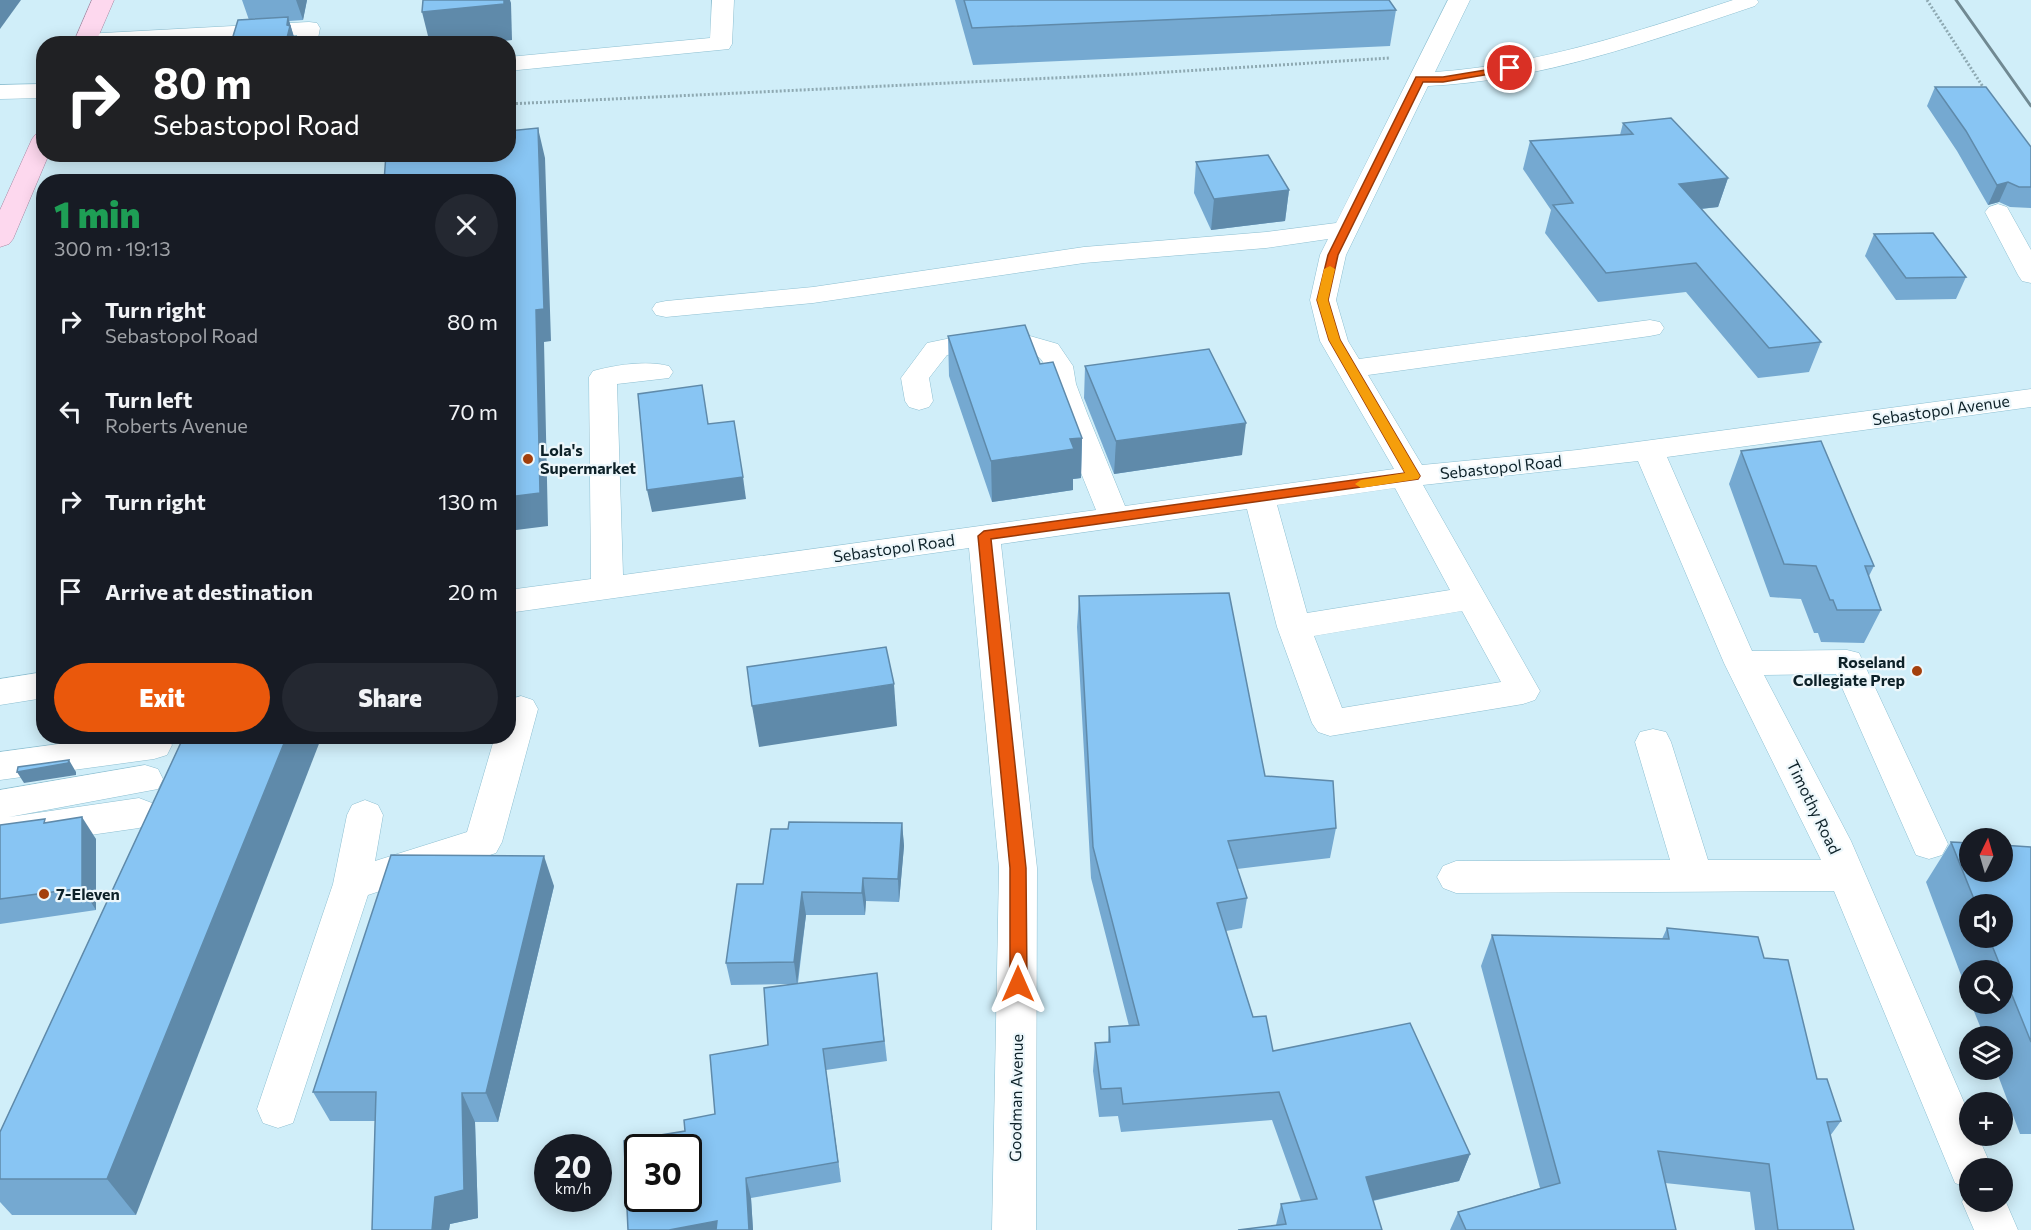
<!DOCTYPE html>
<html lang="en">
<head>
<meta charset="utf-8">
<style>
	:root { --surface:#171b24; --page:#242831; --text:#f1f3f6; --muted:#9ea1a6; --accent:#ea580c }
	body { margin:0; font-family:Commissioner,sans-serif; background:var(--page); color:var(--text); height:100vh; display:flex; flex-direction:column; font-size:22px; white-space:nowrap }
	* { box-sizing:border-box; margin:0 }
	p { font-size:20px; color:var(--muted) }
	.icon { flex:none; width:33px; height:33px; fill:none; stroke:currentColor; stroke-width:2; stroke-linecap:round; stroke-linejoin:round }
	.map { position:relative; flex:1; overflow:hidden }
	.panel { position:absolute; left:36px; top:174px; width:480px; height:570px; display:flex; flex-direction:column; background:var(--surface); border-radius:24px; box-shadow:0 3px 15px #0003 }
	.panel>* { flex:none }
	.guide { position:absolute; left:36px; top:36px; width:480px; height:126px; border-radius:24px; box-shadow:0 3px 15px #0003; background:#202124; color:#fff; overflow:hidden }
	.needle { width:39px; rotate:5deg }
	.controls { position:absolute; left:1959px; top:828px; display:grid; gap:12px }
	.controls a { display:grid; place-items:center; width:54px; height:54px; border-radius:50%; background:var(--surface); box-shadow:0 3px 15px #0003; font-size:30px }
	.speed { position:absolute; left:534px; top:1134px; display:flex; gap:12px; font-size:30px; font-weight:700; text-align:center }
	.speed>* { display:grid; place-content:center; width:78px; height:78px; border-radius:50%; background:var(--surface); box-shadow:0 3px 15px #0003; line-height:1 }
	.speed small { font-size:15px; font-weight:400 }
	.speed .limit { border:3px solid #111; border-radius:9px; background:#fff; color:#111 }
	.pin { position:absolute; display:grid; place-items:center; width:51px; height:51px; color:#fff; margin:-26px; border:3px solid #fff; border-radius:50%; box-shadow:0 2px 6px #0007 }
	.me { position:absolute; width:66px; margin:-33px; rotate:0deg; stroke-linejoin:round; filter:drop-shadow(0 0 4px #0008) }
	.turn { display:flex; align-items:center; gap:21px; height:126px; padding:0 18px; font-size:27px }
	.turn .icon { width:78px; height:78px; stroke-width:2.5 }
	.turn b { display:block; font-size:42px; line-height:51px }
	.round { display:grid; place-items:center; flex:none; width:63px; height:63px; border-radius:32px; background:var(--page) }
	.summary { display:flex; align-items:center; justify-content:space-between; height:102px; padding:0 18px }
	h1 { font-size:36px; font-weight:800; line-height:45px; color:#1e9e55 }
	.primary-button { display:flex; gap:12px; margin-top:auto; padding:12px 18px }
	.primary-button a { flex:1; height:69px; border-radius:36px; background:var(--accent); color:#fff; font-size:24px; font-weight:800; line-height:69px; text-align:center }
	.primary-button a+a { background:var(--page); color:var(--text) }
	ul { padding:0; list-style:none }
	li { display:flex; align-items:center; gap:18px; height:90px; padding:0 18px }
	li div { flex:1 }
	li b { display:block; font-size:22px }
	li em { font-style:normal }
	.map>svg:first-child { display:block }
</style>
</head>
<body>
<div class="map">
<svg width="2031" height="1230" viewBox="0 0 2031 1230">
	<rect width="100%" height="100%" fill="#d0eef9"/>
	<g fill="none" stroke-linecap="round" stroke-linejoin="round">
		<g stroke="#8dbfd1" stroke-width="1">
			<g id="minor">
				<polygon points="712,0 734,0 732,44 729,49 508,71 508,57 710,38"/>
				<path d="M 1448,0 L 1470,0 L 1435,72 C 1537,65 1636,32 1733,0 L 1757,0 L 1759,2 L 1755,6 C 1650,41 1540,81 1428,86 L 1346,255 L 1336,300 L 1348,341 L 1359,359 L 1650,320 L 1660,322 L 1664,328 L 1660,334 L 1650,336 L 1368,375 L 1422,465 L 1577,450 L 2031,389 L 2031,407 L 1667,457 L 1752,651 L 1847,650 L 1859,653 L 1948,844 L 1942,855 L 1929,859 L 1916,855 L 1836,674 L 1764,675 L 1851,841 L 1970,1116 L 1970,1136 L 1978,1136 L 1992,1168 L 1970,1168 L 1970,1202 L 2002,1202 L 2002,1193 L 2018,1230 L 1974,1230 L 1962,1202 L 1968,1188 L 1955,1183 L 1834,891 L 1456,893 L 1443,888 L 1437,877 L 1443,866 L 1456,861 L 1670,860 L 1635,742 L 1640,732 L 1653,729 L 1666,732 L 1671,742 L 1708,860 L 1821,860 L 1724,663 L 1638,461 L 1423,485 L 1540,691 L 1535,700 L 1523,704 L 1330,736 L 1318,732 L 1312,723 L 1277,627 L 1247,509 L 1001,544 L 1037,868 L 1036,1230 L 992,1230 L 999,868 L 969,548 L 508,613 L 508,590 L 591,579 L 589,377 L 593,371 C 615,365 647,360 669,366 L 673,372 L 669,378 L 617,384 L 623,575 L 1096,510 C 1080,470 1063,430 1050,389 C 1046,379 1048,362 1037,356 C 1018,343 969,351 947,355 L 929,378 L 933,401 L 929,407 L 919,410 L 909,407 L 905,401 L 901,378 L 927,343 L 956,337 L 1016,332 L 1058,344 L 1073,366 L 1076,384 L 1087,413 L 1125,506 L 1394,469 L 1320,341 L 1310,300 L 1320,255 L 1328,239 L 1266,248 L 1084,263 L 813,303 L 666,317 L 656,315 L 652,309 L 656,303 L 666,301 L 813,287 L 1084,247 L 1266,232 L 1336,223 ZM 1395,488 L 1450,590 L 1307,613 L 1277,505 ZM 1462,611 L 1501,682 L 1342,708 L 1314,636 Z"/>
				<polygon points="309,22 317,23 320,28 317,44 295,44 297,35 154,44 76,44 74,41 77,36 85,34"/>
				<polygon points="44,84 44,98 0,99 0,85"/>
				<polygon points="1998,204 2007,207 2031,250 2031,283 2022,281 2018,275 1985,212 1989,207"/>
				<polygon points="44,672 44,698 0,705 0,679"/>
				<polygon points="521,696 533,700 538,709 502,842 496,853 368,895 293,1123 278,1128 263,1123 257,1109 333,884 347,815 352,805 365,800 378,805 383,815 375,861 467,832 495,736 508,736 508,700"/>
				<polygon points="117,736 167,736 172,745 167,755 154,759 0,780 0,752"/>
				<polygon points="145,765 158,769 163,779 158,789 9,817 139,798 152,803 157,813 152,823 139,828 0,848 0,790"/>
			</g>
		</g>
		<g stroke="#a887a2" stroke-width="1">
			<g id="major">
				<polygon points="92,0 114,0 95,44 73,44"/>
				<polygon points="44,132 44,154 49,154 13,239 9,244 0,247 0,210 32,139 36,134"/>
			</g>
		</g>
		<g stroke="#8ea9b2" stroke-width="3" stroke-dasharray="2 2" stroke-linecap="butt">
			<polyline points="1927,0 1985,90"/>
			<polyline points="508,104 1137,74 1390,58"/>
		</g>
		<use href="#minor" fill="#fff" fill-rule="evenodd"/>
		<use href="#major" fill="#fdd8ee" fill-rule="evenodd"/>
		<polyline stroke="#708992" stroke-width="3" points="1956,0 2031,106"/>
	</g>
	<g fill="#75a9d1" fill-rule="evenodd">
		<polygon points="242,0 307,0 303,20 289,21 296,44 232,44 231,43 249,20"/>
		<polygon points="955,0 1389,0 1396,10 1390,46 973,65"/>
		<polygon points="1935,87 2031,147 2031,208 2010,207 1999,202 1988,205 1957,151 1927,106"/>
		<polygon points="1623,123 1728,178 1718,207 1701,209 1821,342 1809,372 1758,378 1686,292 1598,302 1545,233 1551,210 1523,169 1530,141 1620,135"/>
		<polygon points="1196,162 1289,190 1285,221 1211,230 1194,193"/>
		<polygon points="1874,234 1966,277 1956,299 1896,300 1865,256"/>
		<polygon points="948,336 1040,364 1082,438 1081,478 1073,479 1073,490 992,502 949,376"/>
		<polygon points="1085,366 1242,455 1114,474 1084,398"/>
		<polygon points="1741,451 1874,566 1869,576 1881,610 1864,643 1821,642 1818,633 1814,633 1801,599 1770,597 1729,484"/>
		<polygon points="1079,596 1265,776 1336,828 1330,858 1237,869 1247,898 1242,928 1226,931 1253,1017 1273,1051 1470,1154 1459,1181 1373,1201 1382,1230 1276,1225 1281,1204 1301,1201 1272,1120 1121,1132 1118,1116 1099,1117 1093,1071 1095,1043 1108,1042 1109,1027 1129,1026 1091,878 1077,627"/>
		<polygon points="184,736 136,1215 12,1215 0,1202 0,1132"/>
		<polygon points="47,823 96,839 96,910 0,924 0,825"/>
		<polygon points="902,823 904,846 899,902 866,901 865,915 806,915 798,983 877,973 887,1061 826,1070 841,1182 751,1198 753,1230 628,1230 685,1131 715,1114 768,1045 788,984 731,985 726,963 788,829"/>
		<path d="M 1951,842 L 2031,847 L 2031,1134 L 2020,1134 L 1996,1070 L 2002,1070 L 2002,1036 L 1984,1036 L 1971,1004 L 2002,1004 L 2002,970 L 1970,970 L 1970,999 L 1926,882 ZM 1970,904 L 2002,904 L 2002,938 L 1970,938 Z"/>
		<polygon points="554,886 498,1122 475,1122 478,1218 450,1224 449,1230 372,1230 375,1121 330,1121 313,1092"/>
		<polygon points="1667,928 1764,958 1817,1079 1841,1121 1830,1136 1854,1230 1755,1230 1750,1192 1665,1183 1676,1230 1450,1230 1458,1212 1540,1188 1481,966 1492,935 1662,939"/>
	</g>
	<g fill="#5f8aaa">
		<polygon points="0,0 21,0 0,29"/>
		<polygon points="296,0 307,0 303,20"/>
		<polygon points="504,0 510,0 511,3 512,40 478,44 430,44 422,12"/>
		<polygon points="288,17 294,37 296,44 289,44 287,38"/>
		<polygon points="538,128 545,158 551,341 544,342 548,526 508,531 508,497 536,310"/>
		<polygon points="1728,178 1718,207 1670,212 1679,184"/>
		<polygon points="2008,182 1999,202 1988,205 1997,185"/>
		<polygon points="1289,190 1285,221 1211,230 1214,199"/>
		<polygon points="1246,423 1242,455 1114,474 1116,441"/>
		<polygon points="1082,438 1081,478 1073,479 1073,490 992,502 991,461 1070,439"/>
		<polygon points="743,477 746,499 652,512 647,490"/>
		<polygon points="894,684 897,726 759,747 752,706"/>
		<polygon points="287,736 322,736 136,1215 107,1179"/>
		<polygon points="69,760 76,772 76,775 24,783 17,772"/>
		<polygon points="82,817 96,839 96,910 82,888"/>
		<polygon points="902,823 904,846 899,902 898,879"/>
		<polygon points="544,856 554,886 498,1122 486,1093"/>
		<polygon points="863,878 866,901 865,915 862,893"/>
		<polygon points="802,892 806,915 797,984 794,962"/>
		<polygon points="823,1049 826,1070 841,1182 838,1162"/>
		<polygon points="462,1093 475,1122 478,1218 450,1224 449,1230 432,1230 435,1197"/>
		<polygon points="1470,1154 1459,1181 1357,1204 1366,1177"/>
		<polygon points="746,1178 751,1198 753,1230 749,1230"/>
		<polygon points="717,1221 719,1230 669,1230"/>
	</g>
	<g fill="#88c5f3" stroke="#5f8aaa" stroke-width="1.5" fill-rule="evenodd">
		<polygon points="423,0 504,0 504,4 422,12"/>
		<polygon points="964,0 1389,0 1396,10 972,28"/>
		<polygon points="288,17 287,25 290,26 287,38 231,43 238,20"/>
		<polygon points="1935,87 1986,87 2031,147 2031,187 2019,187 2008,182 1997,185 1966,131"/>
		<polygon points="1671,118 1728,178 1679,184 1821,342 1769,348 1696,263 1606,273 1553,205 1573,203 1530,141 1633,134 1623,123"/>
		<polygon points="538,128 544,309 536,310 540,493 508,497 508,182 384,182 386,154 508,154 508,131"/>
		<polygon points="1268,155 1289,190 1214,199 1196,162"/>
		<polygon points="1933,233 1966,277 1906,278 1874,234"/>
		<polygon points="1025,325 1040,364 1053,362 1082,438 1070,439 1074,449 991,461 948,336"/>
		<polygon points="1209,349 1246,423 1116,441 1085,366"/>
		<polygon points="702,385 708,424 734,421 743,477 647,490 638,394"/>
		<polygon points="1821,441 1874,566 1865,566 1881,610 1837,610 1833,600 1830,600 1816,566 1784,564 1741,451"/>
		<polygon points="1229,593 1265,776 1333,781 1336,828 1228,841 1247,898 1217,903 1253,1017 1266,1016 1273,1051 1410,1023 1470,1154 1366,1177 1382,1230 1238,1230 1286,1224 1281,1204 1317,1199 1279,1092 1123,1104 1121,1088 1101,1089 1095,1043 1110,1042 1109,1027 1139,1025 1093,847 1079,596"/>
		<polygon points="886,647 894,684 752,706 747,667"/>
		<polygon points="184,736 287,736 107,1179 0,1179 0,1132"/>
		<polygon points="69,760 68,763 17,772 18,767"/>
		<polygon points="82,817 82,888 0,899 0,825 45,819 44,823"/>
		<polygon points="789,822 902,823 898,879 863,878 862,893 802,892 794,962 726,963 737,884 763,884 771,829 788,829"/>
		<polygon points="1951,842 1970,843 1970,872 2002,872 2002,845 2031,847 2031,1042 1989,938 2002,938 2002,904 1976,904"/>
		<polygon points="391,855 544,856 486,1093 462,1093 464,1190 435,1197 432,1230 372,1230 376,1092 313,1092"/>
		<polygon points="1667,928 1758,937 1764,958 1788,960 1817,1079 1827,1079 1841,1121 1827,1122 1854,1230 1778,1230 1769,1164 1658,1151 1676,1230 1466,1230 1458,1212 1560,1183 1492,935 1669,939"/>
		<path d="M 877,973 L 884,1041 L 823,1049 L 838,1162 L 746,1178 L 749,1230 L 716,1230 L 717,1221 L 669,1230 L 628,1230 L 624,1141 L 685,1131 L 684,1120 L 715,1114 L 710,1055 L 768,1045 L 764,988 ZM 638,1148 L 688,1148 L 688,1198 L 638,1198 Z"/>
	</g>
	<polygon fill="#ea580c" stroke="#983908" stroke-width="1.5" points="1510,66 1513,66 1513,70 1443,82 1423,82 1338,255 1328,300 1340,340 1420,476 1418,479 991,539 1026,868 1027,984 1024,990 1018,992 1012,990 1010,984 1010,868 978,536 984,531 1405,473 1329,340 1317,300 1328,255 1416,77 1443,77"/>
	<polygon fill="#f59e0b" points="1330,266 1335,269 1328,300 1340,340 1420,476 1418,479 1361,488 1355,484 1361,480 1405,473 1329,340 1317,300 1324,269"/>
	<g fill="#a4400d" stroke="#edf7fb" stroke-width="2">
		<circle cx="528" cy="459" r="6"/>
		<circle cx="1917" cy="671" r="6"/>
		<circle cx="44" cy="894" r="6"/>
	</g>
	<g text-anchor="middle" stroke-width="4.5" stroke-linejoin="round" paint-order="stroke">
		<g font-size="16" fill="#0d2128" stroke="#edf7fb">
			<text transform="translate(1941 410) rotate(-8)" y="6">Sebastopol Avenue</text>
			<text transform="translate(1501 467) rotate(-6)" y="6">Sebastopol Road</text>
			<text transform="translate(894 548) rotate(-8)" y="6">Sebastopol Road</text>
			<text transform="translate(1814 807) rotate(64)" y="6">Timothy Road</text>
			<text transform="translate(1016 1098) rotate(-89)" y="6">Goodman Avenue</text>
		</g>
		<g font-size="16" font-weight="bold" fill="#0d2128" stroke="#edf7fb" text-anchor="start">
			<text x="540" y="456">Lola's<tspan x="540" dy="18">Supermarket</tspan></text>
			<text x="1905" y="668" text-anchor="end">Roseland<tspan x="1905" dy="18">Collegiate Prep</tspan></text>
			<text x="56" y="900">7-Eleven</text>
		</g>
	</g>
</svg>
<div class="controls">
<a><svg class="needle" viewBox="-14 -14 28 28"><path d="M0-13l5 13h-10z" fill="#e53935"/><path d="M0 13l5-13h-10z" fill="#9ea1a6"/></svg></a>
<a><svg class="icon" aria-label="sound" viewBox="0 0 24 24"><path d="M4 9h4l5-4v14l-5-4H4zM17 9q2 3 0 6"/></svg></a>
<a><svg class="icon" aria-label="search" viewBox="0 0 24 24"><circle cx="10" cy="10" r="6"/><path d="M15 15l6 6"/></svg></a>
<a><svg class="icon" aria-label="layers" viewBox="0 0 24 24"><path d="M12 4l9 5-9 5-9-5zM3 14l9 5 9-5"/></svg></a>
<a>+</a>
<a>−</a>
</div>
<div class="speed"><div>20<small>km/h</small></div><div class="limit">30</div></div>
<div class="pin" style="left:1510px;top:68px;background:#d93025"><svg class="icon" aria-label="arrive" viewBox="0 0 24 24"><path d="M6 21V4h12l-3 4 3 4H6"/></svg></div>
<svg class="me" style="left:1018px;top:984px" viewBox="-20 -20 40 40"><path d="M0-17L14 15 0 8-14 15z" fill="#ea580c" stroke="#fff" stroke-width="4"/></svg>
<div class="guide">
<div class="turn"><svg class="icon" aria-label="right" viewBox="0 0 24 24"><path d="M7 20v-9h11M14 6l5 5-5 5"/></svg><div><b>80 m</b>Sebastopol Road</div></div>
</div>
<section class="panel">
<div class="summary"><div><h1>1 min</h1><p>300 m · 19:13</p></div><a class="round"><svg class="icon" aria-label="close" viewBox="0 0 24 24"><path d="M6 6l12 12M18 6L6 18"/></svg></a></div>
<ul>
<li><svg class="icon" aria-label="right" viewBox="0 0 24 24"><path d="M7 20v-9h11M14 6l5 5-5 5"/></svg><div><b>Turn right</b><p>Sebastopol Road</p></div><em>80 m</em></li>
<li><svg class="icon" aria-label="left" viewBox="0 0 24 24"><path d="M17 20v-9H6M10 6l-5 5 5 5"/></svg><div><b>Turn left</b><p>Roberts Avenue</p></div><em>70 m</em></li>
<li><svg class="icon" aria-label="right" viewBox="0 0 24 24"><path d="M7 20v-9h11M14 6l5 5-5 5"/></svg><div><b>Turn right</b></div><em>130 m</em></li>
<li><svg class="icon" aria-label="arrive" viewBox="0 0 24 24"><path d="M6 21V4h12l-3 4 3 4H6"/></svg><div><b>Arrive at destination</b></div><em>20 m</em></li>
</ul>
<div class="primary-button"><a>Exit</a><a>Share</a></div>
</section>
</div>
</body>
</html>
